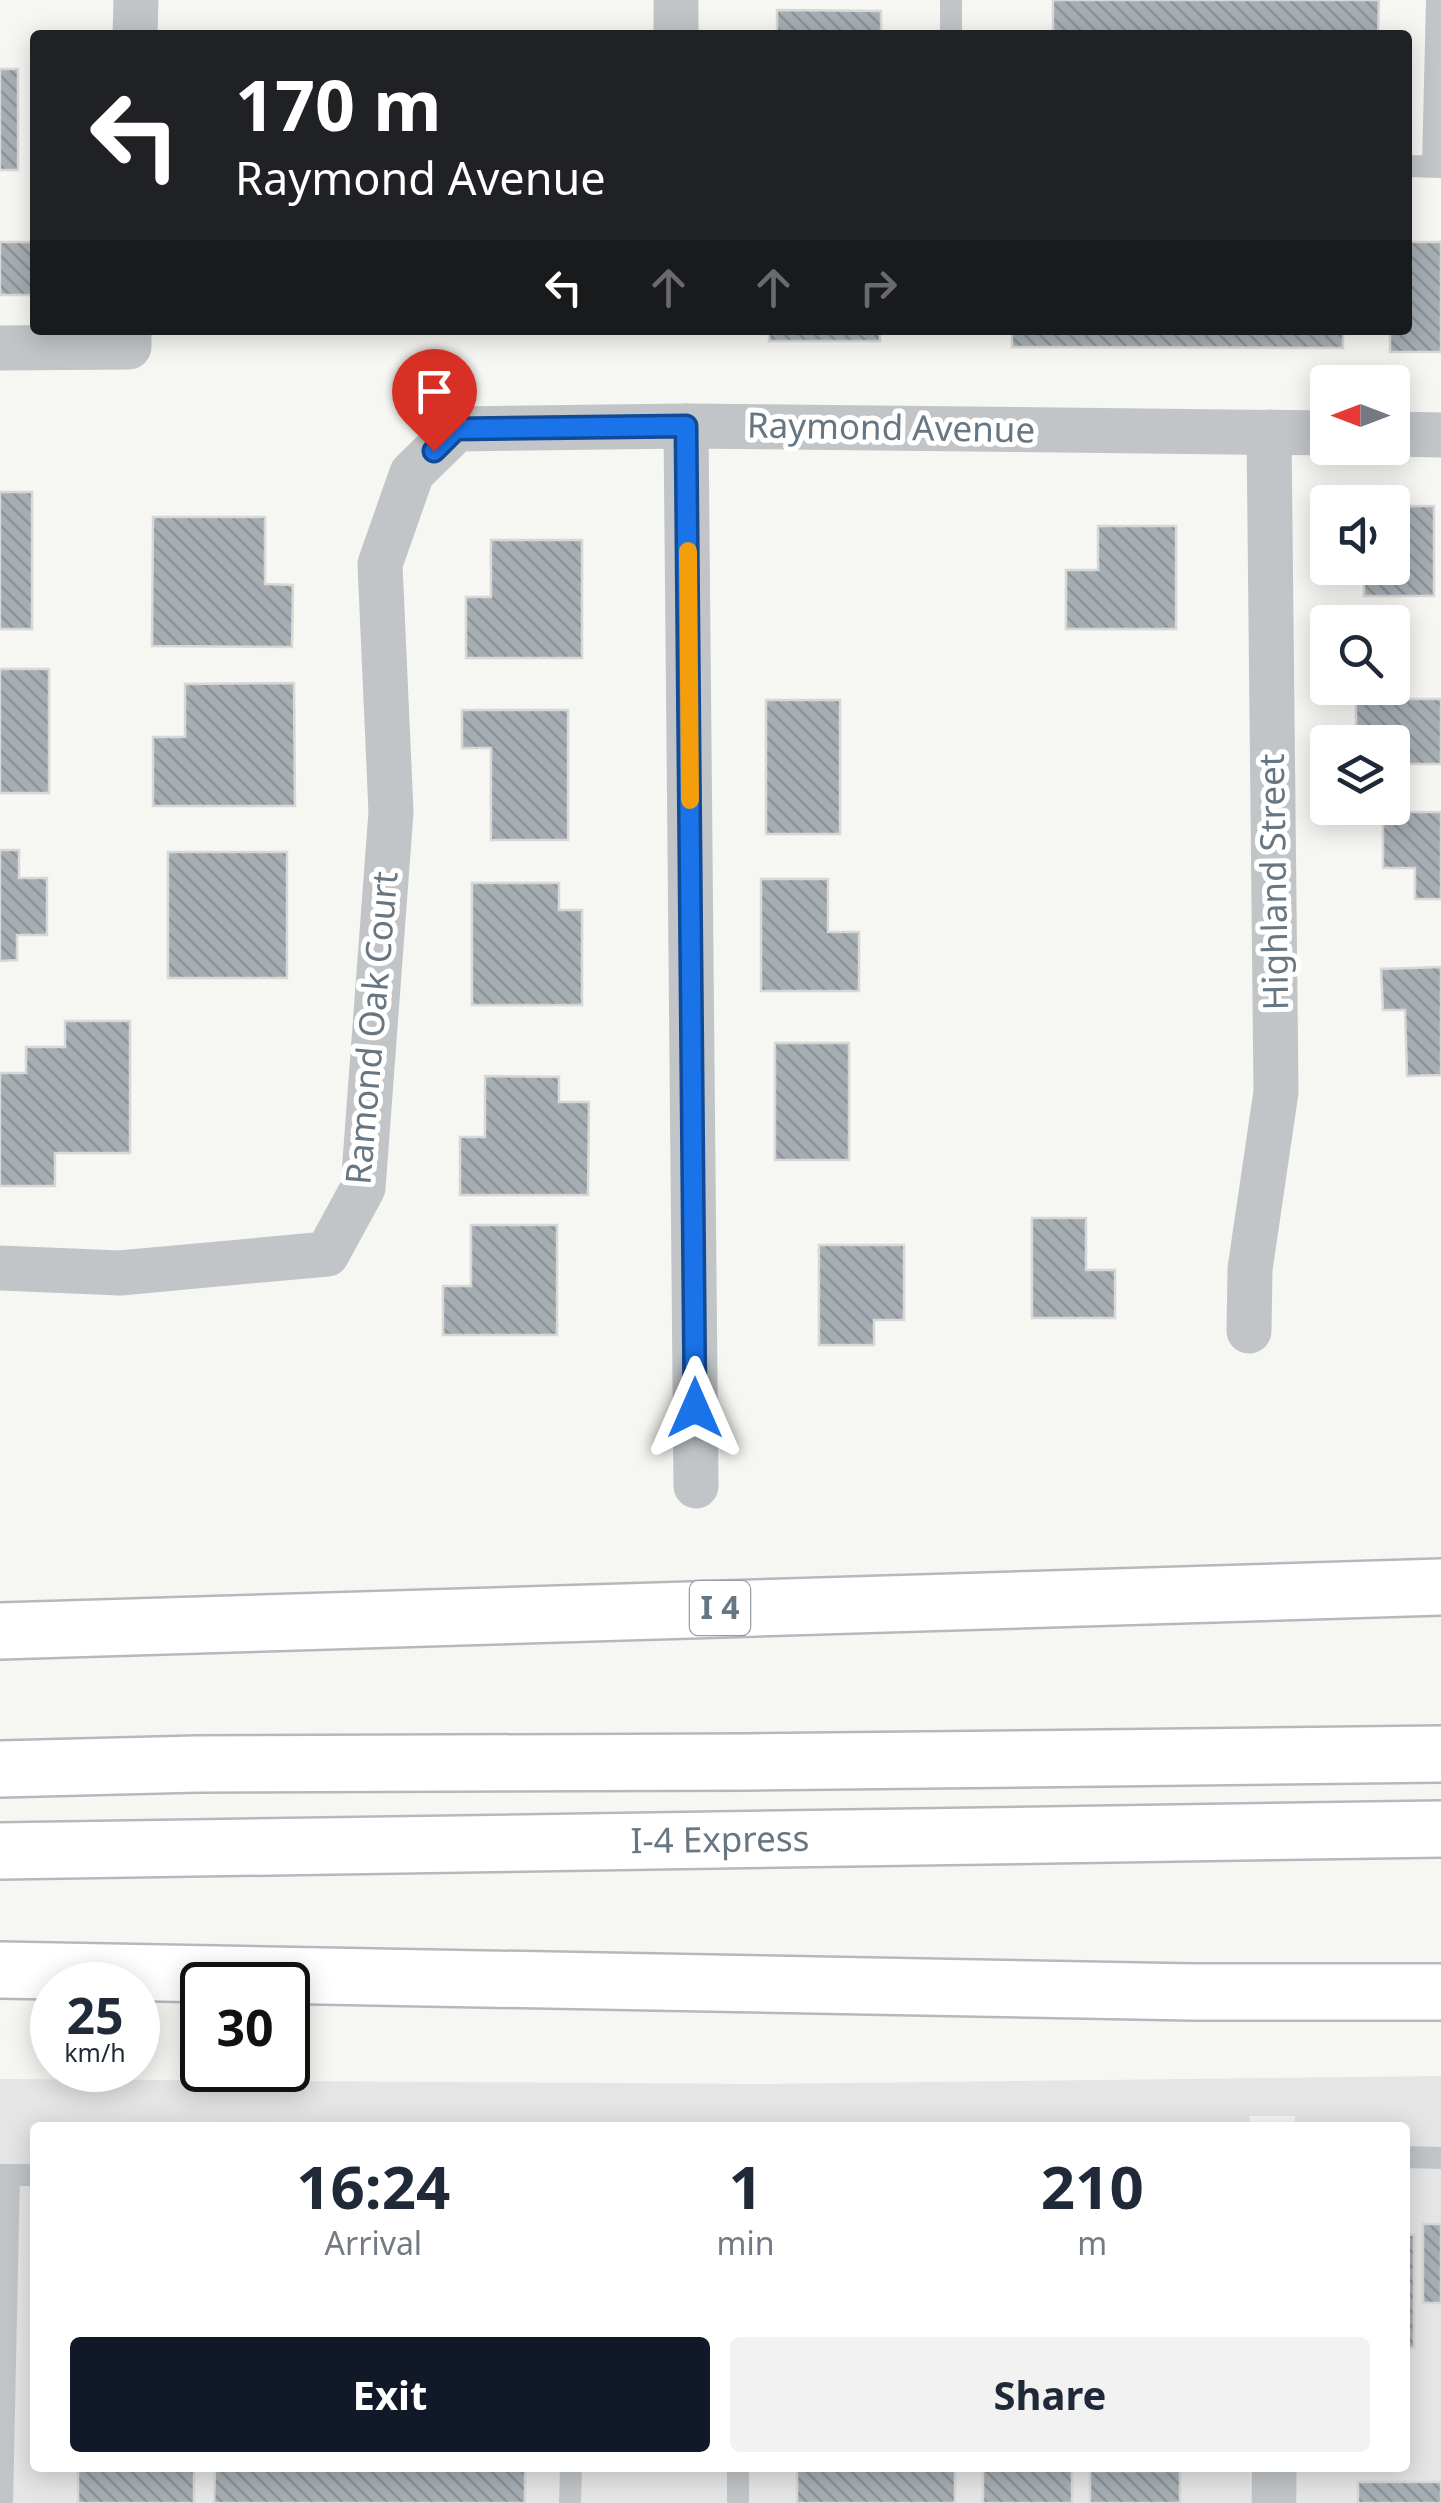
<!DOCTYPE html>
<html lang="en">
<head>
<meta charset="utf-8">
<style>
	:root { --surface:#fff; --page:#f2f2f3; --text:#1f2937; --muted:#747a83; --accent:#111827 }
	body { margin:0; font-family:"Noto Sans",sans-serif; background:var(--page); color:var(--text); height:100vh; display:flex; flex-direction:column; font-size:38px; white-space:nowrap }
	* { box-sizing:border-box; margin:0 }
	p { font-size:32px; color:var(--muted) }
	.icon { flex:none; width:55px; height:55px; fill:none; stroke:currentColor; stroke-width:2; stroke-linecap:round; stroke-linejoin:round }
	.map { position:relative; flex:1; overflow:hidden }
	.drawer { position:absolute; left:30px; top:2122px; width:1380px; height:350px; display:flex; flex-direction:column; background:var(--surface); border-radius:10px; box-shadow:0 5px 25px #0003 }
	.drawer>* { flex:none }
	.top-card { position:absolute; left:30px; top:30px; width:1382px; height:305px; border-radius:10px; box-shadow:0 5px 25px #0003; background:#202124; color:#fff; overflow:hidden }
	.needle { width:65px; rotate:270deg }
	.buttons { position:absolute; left:1310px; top:365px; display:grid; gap:20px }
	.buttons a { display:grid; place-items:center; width:100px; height:100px; border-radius:10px; background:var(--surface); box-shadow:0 5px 25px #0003; font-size:50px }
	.speed { position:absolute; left:30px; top:1962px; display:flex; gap:20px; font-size:50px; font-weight:700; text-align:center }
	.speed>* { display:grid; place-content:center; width:130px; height:130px; border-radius:50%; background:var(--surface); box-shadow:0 5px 25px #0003; line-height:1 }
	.speed small { font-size:25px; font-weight:400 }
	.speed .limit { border:5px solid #111; border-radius:15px; background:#fff; color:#111 }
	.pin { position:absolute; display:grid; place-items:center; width:85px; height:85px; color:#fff; margin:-102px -42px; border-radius:50% 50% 50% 0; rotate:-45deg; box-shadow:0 0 10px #0007 }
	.pin .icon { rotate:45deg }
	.me { position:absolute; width:110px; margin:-55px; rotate:0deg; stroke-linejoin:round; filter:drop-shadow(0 0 8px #0008) }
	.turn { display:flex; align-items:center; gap:35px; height:210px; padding:0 40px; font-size:45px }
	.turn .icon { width:130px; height:130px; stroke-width:2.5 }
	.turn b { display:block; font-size:70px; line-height:85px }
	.lanes { display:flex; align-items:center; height:95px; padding:0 40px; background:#0003; justify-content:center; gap:50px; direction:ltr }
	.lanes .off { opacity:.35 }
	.eta { display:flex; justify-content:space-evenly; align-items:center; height:170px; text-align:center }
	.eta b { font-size:60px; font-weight:700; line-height:70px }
	.cta { display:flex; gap:20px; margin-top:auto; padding:20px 40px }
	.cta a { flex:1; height:115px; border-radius:10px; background:var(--accent); color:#fff; font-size:40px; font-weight:700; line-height:115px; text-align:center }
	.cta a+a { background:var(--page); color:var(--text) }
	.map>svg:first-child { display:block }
</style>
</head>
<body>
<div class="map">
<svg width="1441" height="2503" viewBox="0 0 1441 2503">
	<defs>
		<pattern id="building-back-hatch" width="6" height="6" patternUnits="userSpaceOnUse" patternTransform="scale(2.5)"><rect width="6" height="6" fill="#a6aeb4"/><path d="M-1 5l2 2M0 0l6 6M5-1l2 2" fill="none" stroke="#8b9298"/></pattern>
	</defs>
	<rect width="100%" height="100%" fill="#f6f6f3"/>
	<polygon fill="#e4e5e4" points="1441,2076 1441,2503 1297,2503 1296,2468 1405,2468 1405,2128 1295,2127 1295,2116 1250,2116 1249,2128 35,2128 35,2468 1250,2468 1251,2503 0,2503 0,2079 754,2084"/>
	<g fill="url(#building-back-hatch)" stroke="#d7d7d5" stroke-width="2.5">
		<polygon points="1053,0 1379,0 1378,35 1053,35"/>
		<polygon points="777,10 881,11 881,35 777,35"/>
		<rect x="0" y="69" width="18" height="101"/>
		<rect x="0" y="242" width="35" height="53"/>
		<polygon points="1408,242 1441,242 1441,352 1390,352 1390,330 1408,330"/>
		<rect x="769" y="330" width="111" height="11"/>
		<polygon points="1012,330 1343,330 1343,348 1012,347"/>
		<rect x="0" y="492" width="32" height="137"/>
		<polygon points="1392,506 1434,506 1434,596 1364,596 1364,568 1392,568"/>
		<polygon points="153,517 265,517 265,584 293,585 292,647 152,646"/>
		<polygon points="1098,526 1176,526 1176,629 1066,629 1066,570 1098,570"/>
		<polygon points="491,540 582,540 582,658 466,658 466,597 491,597"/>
		<rect x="0" y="669" width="49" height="124"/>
		<polygon points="294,683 295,806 153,806 153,737 185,737 185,684"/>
		<polygon points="1356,699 1441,699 1441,764 1392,764 1392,742 1356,742"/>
		<rect x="766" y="700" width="74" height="134"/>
		<polygon points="462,710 568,710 568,840 491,840 491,748 462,748"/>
		<polygon points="1383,812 1441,812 1441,899 1415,899 1415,868 1383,868"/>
		<polygon points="0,850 19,850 19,878 47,878 47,935 17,935 17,960 0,961"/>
		<rect x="168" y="852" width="119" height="126"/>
		<polygon points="761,879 828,879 828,932 859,932 859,991 761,991"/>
		<polygon points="472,883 559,883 559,910 582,910 582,1005 472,1005"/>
		<polygon points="1441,967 1441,1075 1407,1076 1405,1010 1383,1010 1381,969"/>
		<polygon points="65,1021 130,1021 130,1153 55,1153 55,1186 0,1186 0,1073 26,1073 26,1047 65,1047"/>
		<rect x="775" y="1043" width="74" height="117"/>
		<polygon points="485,1076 559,1077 559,1102 589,1102 588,1195 460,1195 460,1137 485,1137"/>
		<polygon points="1032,1218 1086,1218 1086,1270 1115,1270 1115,1318 1032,1318"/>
		<polygon points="471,1225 557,1225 557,1335 443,1335 443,1286 471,1286"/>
		<polygon points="819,1245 904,1245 904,1320 874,1320 874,1345 819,1345"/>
		<rect x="1423" y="2224" width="18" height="79"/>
		<rect x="1405" y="2235" width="9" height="113"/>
		<rect x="78" y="2468" width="116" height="35"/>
		<polygon points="215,2468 525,2468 525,2503 214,2503"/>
		<rect x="797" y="2468" width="158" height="35"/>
		<rect x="983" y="2468" width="89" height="35"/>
		<rect x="1090" y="2471" width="90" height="32"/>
		<rect x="1358" y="2482" width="83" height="21"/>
	</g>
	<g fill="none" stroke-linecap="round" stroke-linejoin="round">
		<g stroke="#b6b9bc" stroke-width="60">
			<g id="highway">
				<polyline points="0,1631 1441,1587"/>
				<polyline points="0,1769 197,1764 749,1762 1441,1754"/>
				<path id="s1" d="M 0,1851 L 1441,1829"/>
				<polyline points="0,1970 1193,1992 1441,1992"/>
			</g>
		</g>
		<g stroke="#c1c5c8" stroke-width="22">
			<polyline points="951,35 951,0"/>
			<polyline points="1408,166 1441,167"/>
			<polyline points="1433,166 1437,0"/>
			<polyline points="1405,2157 1441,2158"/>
			<polyline points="0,2175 35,2175"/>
			<polyline points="738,2468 738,2503"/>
			<polyline points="2,2503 9,2175"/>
			<polyline points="570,2503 571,2468"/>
		</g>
		<g stroke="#c1c5c8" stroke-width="45">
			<polyline points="676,0 676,35"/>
			<polyline points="135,35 136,0"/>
			<polyline points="0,348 129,347 129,330"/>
			<polyline points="686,426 696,1486"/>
			<polyline points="1392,434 1441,435"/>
			<polyline points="0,1268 120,1273 327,1254 363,1188 391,812 380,564 412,473 457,429 686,426 1328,433"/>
			<polyline points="1249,1331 1250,1269 1276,1092 1269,432"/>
			<polyline points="1274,2468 1274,2503"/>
		</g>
		<use href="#highway" stroke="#fff" stroke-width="55"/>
	</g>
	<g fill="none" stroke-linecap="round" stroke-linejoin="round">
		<g stroke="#114b97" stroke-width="25">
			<polyline id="route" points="434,451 456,429 686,426 695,1408"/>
		</g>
		<use href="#route" stroke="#1a73e8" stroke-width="18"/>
		<polyline stroke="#f59e0b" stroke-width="18" points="688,551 690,800"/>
	</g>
	<g text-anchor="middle" stroke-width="10" stroke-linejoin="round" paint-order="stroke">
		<rect fill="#fff" stroke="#949fa8" stroke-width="2.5" x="690" y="1581" width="60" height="54" rx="8"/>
		<g font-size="32" font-weight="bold" fill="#667683">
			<text x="720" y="1619">I 4</text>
		</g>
		<g font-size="35" fill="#667683" stroke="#fff">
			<text transform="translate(891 428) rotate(1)" y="12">Raymond Avenue</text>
			<text transform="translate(1274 882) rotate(-91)" y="12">Highland Street</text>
			<text transform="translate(372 1028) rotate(-85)" y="12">Ramond Oak Court</text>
			<text dy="12" stroke="none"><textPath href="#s1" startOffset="720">I-4 Express</textPath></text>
		</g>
	</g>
</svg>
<div class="buttons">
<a><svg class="needle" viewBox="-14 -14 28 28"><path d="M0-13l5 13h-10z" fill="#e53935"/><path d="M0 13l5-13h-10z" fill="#747a83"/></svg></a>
<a><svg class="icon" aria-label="sound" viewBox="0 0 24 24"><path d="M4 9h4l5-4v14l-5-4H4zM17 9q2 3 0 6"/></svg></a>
<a><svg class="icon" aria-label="search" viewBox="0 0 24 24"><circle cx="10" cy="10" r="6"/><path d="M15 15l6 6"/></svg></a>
<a><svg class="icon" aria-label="layers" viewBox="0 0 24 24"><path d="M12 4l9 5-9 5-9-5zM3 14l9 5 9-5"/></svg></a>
</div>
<div class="speed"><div>25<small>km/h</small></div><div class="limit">30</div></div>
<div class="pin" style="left:434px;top:451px;background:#d93025"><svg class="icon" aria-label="arrive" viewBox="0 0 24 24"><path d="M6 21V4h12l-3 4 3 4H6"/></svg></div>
<svg class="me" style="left:695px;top:1408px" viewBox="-20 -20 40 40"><path d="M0-17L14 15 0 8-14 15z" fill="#1a73e8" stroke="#fff" stroke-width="4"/></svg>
<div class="top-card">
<div class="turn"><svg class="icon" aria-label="left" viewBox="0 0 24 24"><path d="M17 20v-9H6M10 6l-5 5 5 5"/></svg><div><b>170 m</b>Raymond Avenue</div></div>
<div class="lanes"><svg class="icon" aria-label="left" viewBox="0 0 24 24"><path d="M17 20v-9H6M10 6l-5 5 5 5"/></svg><svg class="icon off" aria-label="ahead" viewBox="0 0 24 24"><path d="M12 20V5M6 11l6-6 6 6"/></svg><svg class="icon off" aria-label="ahead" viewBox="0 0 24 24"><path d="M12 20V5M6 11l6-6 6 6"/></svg><svg class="icon off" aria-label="right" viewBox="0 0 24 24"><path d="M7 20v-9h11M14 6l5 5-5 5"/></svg></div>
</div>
<section class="drawer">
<div class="eta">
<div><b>16:24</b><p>Arrival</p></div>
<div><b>1</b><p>min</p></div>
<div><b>210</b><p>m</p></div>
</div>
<div class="cta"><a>Exit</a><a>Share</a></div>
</section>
</div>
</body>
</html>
